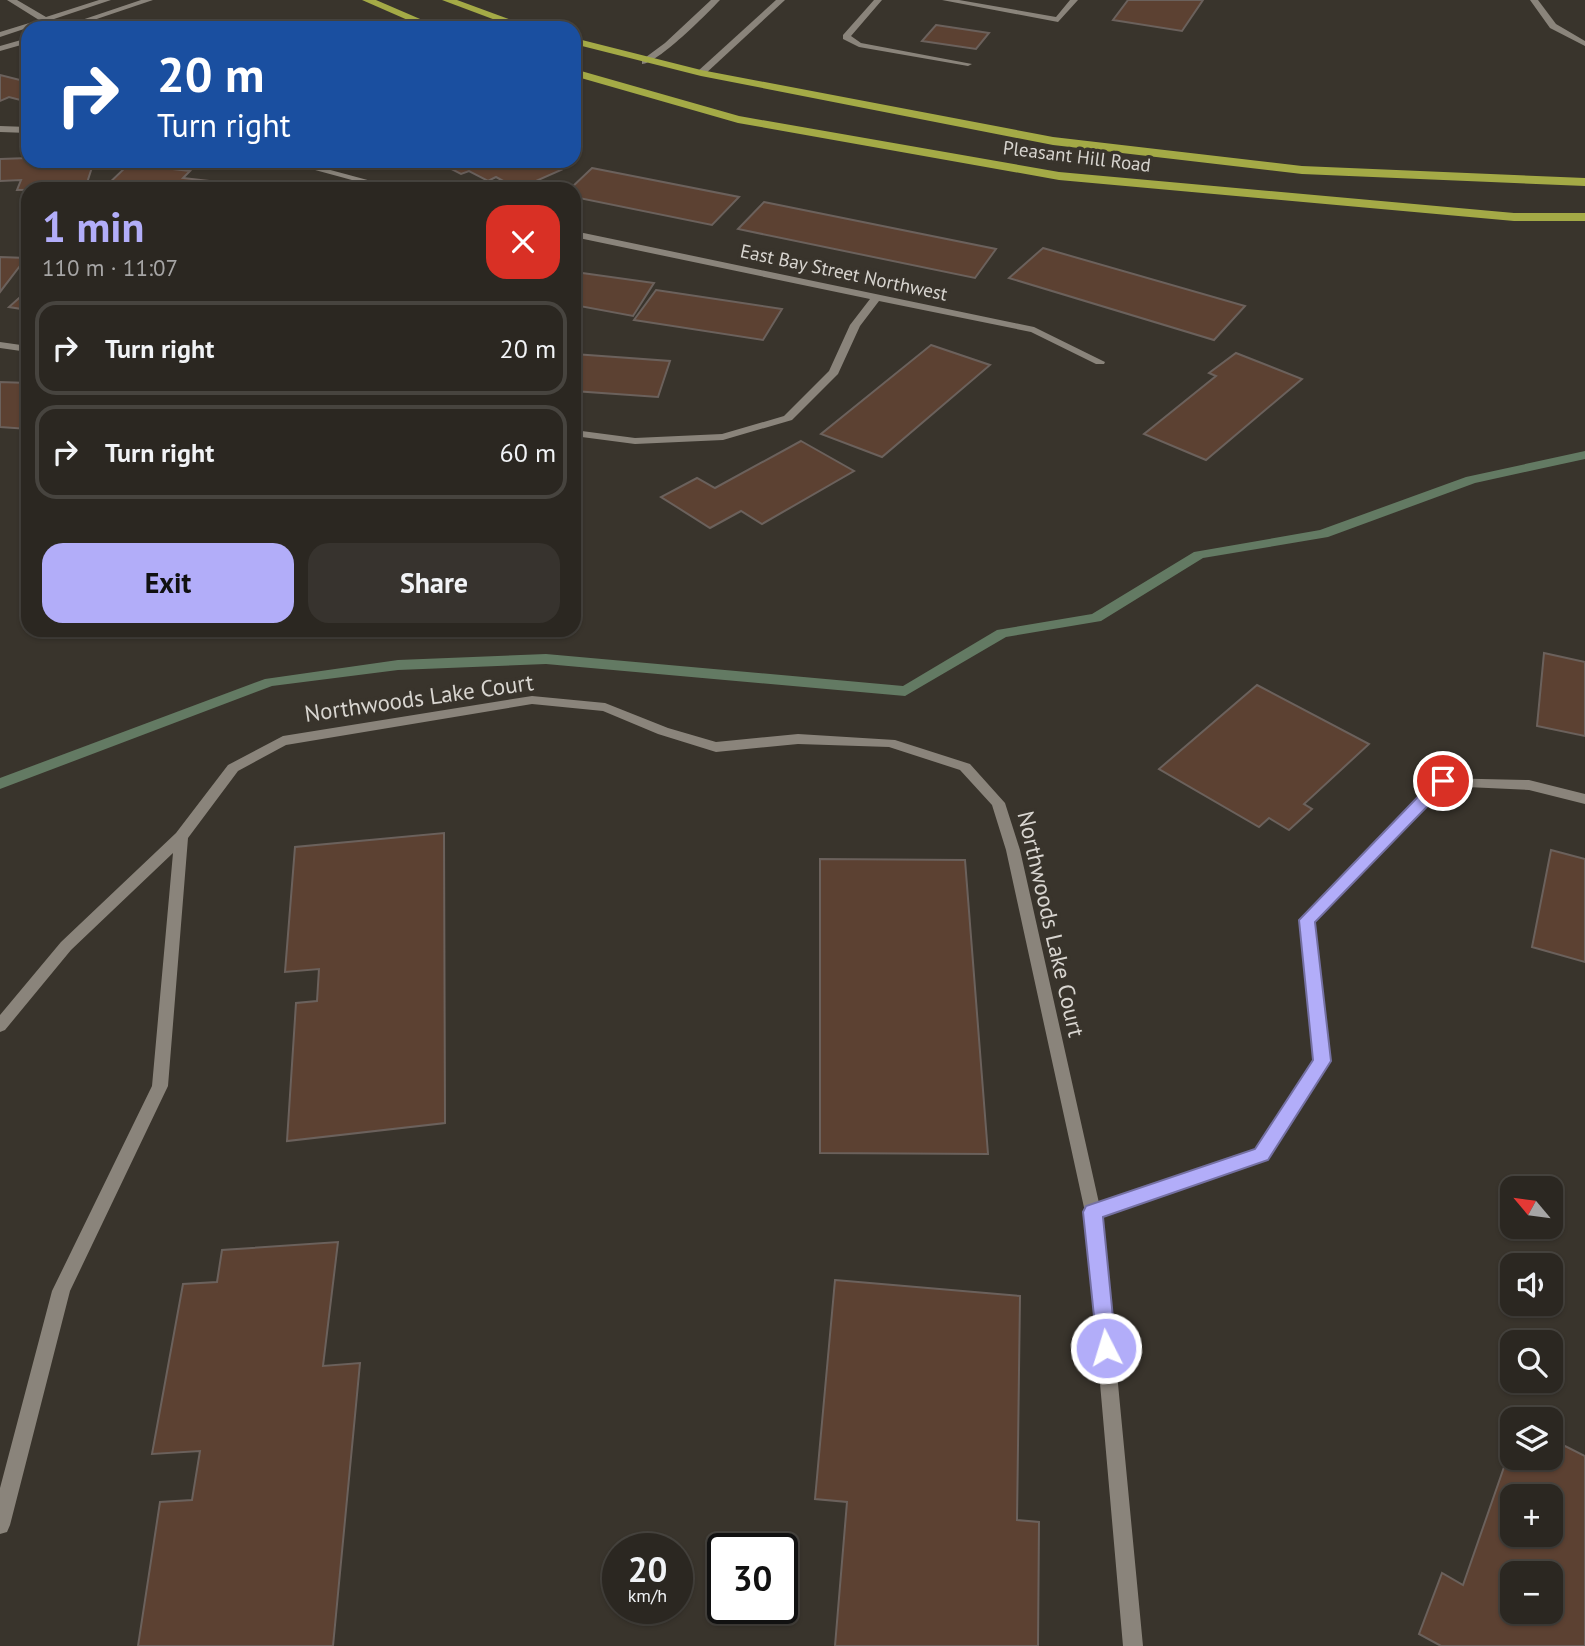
<!DOCTYPE html>
<html lang="en">
<head>
<meta charset="utf-8">
<style>
	:root { --surface:#2b2721; --page:#37332e; --text:#f1f3f6; --muted:#a6a5a5; --line:#47443f; --accent:#b2adf9 }
	body { margin:0; font-family:"PT Sans",sans-serif; background:var(--page); color:var(--text); height:100vh; display:flex; flex-direction:column; font-size:26px; white-space:nowrap }
	* { box-sizing:border-box; margin:0 }
	p { font-size:23px; color:var(--muted) }
	.icon { flex:none; width:38px; height:38px; fill:none; stroke:currentColor; stroke-width:2; stroke-linecap:round; stroke-linejoin:round }
	.map { position:relative; flex:1; overflow:hidden }
	.drawer { position:absolute; left:21px; top:182px; width:560px; height:455px; display:flex; flex-direction:column; background:var(--surface); border-radius:21px; box-shadow:0 2px 5px #0004,0 0 0 2px var(--line) }
	.drawer>* { flex:none }
	.banner { position:absolute; left:21px; top:21px; width:560px; height:147px; border-radius:21px; box-shadow:0 2px 5px #0004,0 0 0 2px var(--line); background:#1a4fa0; color:#fff; overflow:hidden }
	.needle { width:46px; rotate:299deg }
	.tools { position:absolute; left:1500px; top:1176px; display:grid; gap:14px }
	.tools a { display:grid; place-items:center; width:63px; height:63px; border-radius:14px; background:var(--surface); box-shadow:0 2px 5px #0004,0 0 0 2px var(--line); font-size:35px }
	.speed { position:absolute; left:602px; top:1533px; display:flex; gap:14px; font-size:35px; font-weight:700; text-align:center }
	.speed>* { display:grid; place-content:center; width:91px; height:91px; border-radius:50%; background:var(--surface); box-shadow:0 2px 5px #0004,0 0 0 2px var(--line); line-height:1 }
	.speed small { font-size:18px; font-weight:400 }
	.speed .limit { border:4px solid #111; border-radius:10px; background:#fff; color:#111 }
	.pin { position:absolute; display:grid; place-items:center; width:60px; height:60px; color:#fff; margin:-30px; border:4px solid #fff; border-radius:50%; box-shadow:0 2px 7px #0007 }
	.me { position:absolute; width:77px; margin:-38px; rotate:355deg; stroke-linejoin:round; filter:drop-shadow(0 0 5px #0008) }
	.turn { display:flex; align-items:center; gap:24px; height:147px; padding:0 21px; font-size:32px }
	.turn .icon { width:91px; height:91px; stroke-width:2.5 }
	.turn b { display:block; font-size:49px; line-height:60px }
	.round { display:grid; place-items:center; flex:none; width:74px; height:74px; border-radius:21px; background:var(--page) }
	.summary { display:flex; align-items:center; justify-content:space-between; height:119px; padding:0 21px }
	h1 { font-size:42px; font-weight:800; line-height:52px; color:var(--accent) }
	.action { display:flex; gap:14px; margin-top:auto; padding:14px 21px }
	.action a { flex:1; height:80px; border-radius:21px; background:var(--accent); color:#111; font-size:28px; font-weight:800; line-height:80px; text-align:center }
	.action a+a { background:var(--page); color:var(--text) }
	ul { padding:0; list-style:none }
	li { display:flex; align-items:center; gap:21px; height:94px; margin:0 14px 10px; padding:0 7px; border:4px solid var(--line); border-radius:21px }
	li div { flex:1 }
	li b { display:block; font-size:26px }
	li em { font-style:normal }
	.map>svg:first-child { display:block }
</style>
</head>
<body>
<div class="map">
<svg width="1585" height="1646" viewBox="0 0 1585 1646">
	<rect width="100%" height="100%" fill="#39342c"/>
	<g fill="none" stroke-linecap="round" stroke-linejoin="round">
		<polygon fill="#637a63" fill-rule="evenodd" points="1585,451 1585,459 1475,483 1328,537 1203,558 1101,621 1006,637 905,696 546,664 398,670 272,686 0,789 0,778 265,679 398,660 546,654 903,686 997,630 1092,614 1194,552 1320,530 1466,477"/>
	</g>
	<g fill="#5c4132" stroke="#6b615c" stroke-width="2" fill-rule="evenodd">
		<polygon points="1128,0 1203,0 1182,31 1113,20"/>
		<polygon points="936,25 989,33 976,49 922,41"/>
		<polygon points="0,75 28,82 28,102 9,97 0,101"/>
		<polygon points="28,158 28,161 94,161 85,189 17,190 21,180 0,181 0,159"/>
		<polygon points="423,161 542,161 561,170 518,189 496,177 488,181 469,171 461,174 438,162 430,165"/>
		<polygon points="129,164 190,171 183,178 281,189 103,189"/>
		<polygon points="592,168 739,197 712,225 574,197 574,189 570,189"/>
		<polygon points="764,202 996,249 975,278 738,229"/>
		<polygon points="1043,248 1245,306 1214,340 1009,278"/>
		<polygon points="0,257 26,258 0,292"/>
		<polygon points="575,272 654,283 633,316 574,305"/>
		<polygon points="28,290 28,310 9,307"/>
		<polygon points="656,290 782,309 763,340 634,320"/>
		<polygon points="931,345 990,365 882,457 821,434"/>
		<polygon points="1236,353 1302,379 1206,460 1144,434 1216,376 1209,373"/>
		<polygon points="574,354 670,361 658,397 574,391"/>
		<polygon points="0,382 28,383 28,429 0,427"/>
		<polygon points="801,441 854,471 762,524 741,511 710,528 661,497 697,478 715,488"/>
		<polygon points="1544,653 1585,662 1585,736 1537,726"/>
		<polygon points="1257,685 1369,744 1304,804 1312,809 1289,830 1269,818 1259,827 1159,769"/>
		<polygon points="444,833 445,1123 287,1141 296,1003 317,1001 319,969 285,972 295,847"/>
		<polygon points="1551,850 1585,859 1585,962 1532,947"/>
		<polygon points="820,859 965,860 988,1154 820,1153"/>
		<polygon points="338,1242 323,1366 360,1363 333,1646 138,1646 160,1502 192,1500 200,1451 152,1454 183,1284 217,1282 222,1250"/>
		<polygon points="835,1280 1020,1296 1017,1520 1039,1522 1038,1646 835,1646 847,1502 815,1499"/>
		<path d="M 1559,1443 L 1585,1456 L 1585,1646 L 1441,1646 L 1419,1634 L 1442,1573 L 1463,1585 L 1511,1447 L 1512,1458 L 1533,1458 L 1551,1467 ZM 1512,1496 L 1550,1496 L 1550,1535 L 1512,1535 ZM 1512,1573 L 1550,1573 L 1550,1612 L 1512,1612 Z"/>
	</g>
	<g fill="none" stroke-linecap="round" stroke-linejoin="round">
		<g fill="#8a847b" fill-rule="evenodd">
			<polygon points="7,0 17,0 46,17 99,0 111,0 0,37 0,32 39,20"/>
			<polygon points="141,0 153,0 70,28 58,28"/>
			<path d="M 711,0 L 720,0 C 708,13 657,64 642,64 L 642,60 L 665,43 Z"/>
			<polygon points="776,0 785,0 704,75 698,75 698,71"/>
			<polygon points="874,0 882,0 851,36 861,43 972,64 968,66 859,47 843,39 843,35"/>
			<polygon points="942,0 959,0 1056,17 1070,0 1078,0 1058,22"/>
			<polygon points="1530,0 1538,0 1556,24 1585,41 1585,46 1550,28"/>
			<polygon points="28,38 28,43 0,51 0,46"/>
			<polygon points="0,126 28,127 28,133 0,132"/>
			<polygon points="282,161 297,161 401,189 385,189"/>
			<polygon points="574,231 1034,327 1105,362 1104,364 1096,364 1031,332 879,301 860,326 838,374 792,420 723,440 635,444 574,436 574,430 635,438 722,434 784,416 829,371 850,325 870,299 574,237"/>
			<polygon points="0,342 28,346 28,352 0,348"/>
			<polygon points="532,696 605,703 668,728 716,742 798,734 895,740 970,764 1005,803 1020,850 1099,1203 1256,1149 1314,1060 1300,920 1437,778 1529,780 1585,794 1585,804 1529,790 1445,786 1315,921 1330,1061 1268,1159 1102,1216 1143,1646 1123,1646 1085,1212 1006,850 992,805 960,770 889,747 798,744 716,752 658,734 603,711 532,704 286,745 238,771 188,838 168,1086 70,1291 10,1525 7,1532 0,1534 0,1488 52,1291 152,1086 173,853 71,950 5,1030 0,1032 0,1015 61,942 176,833 228,765 283,736"/>
		</g>
		<g fill="#a4aa46" fill-rule="evenodd">
			<polygon points="362,0 376,0 441,28 426,28"/>
			<polygon points="442,0 457,0 533,28 517,28"/>
			<polygon points="574,38 701,70 1053,137 1302,166 1585,178 1585,186 1302,174 1053,145 701,76 574,44"/>
			<polygon points="574,69 739,116 1059,172 1514,213 1585,213 1585,221 1514,221 1059,180 738,123 574,76"/>
		</g>
	</g>
	<polygon fill="#b2adf9" stroke="#7470a2" stroke-width="2" points="1443,776 1450,781 1448,785 1315,922 1331,1061 1268,1160 1103,1217 1116,1348 1113,1354 1106,1357 1098,1354 1083,1212 1086,1206 1255,1149 1313,1060 1299,920 1437,777"/>
	<g text-anchor="middle" stroke-width="7" stroke-linejoin="round" paint-order="stroke">
		<g font-size="19" fill="#d8d5d0" stroke="#39342c">
			<text transform="translate(1077 156) rotate(7)" y="7">Pleasant Hill Road</text>
			<text transform="translate(844 272) rotate(12)" y="7">East Bay Street Northwest</text>
		</g>
		<g font-size="23" fill="#d8d5d0" stroke="#39342c">
			<text transform="translate(419 698) rotate(-8)" y="8">Northwoods Lake Court</text>
			<text transform="translate(1051 924) rotate(77)" y="8">Northwoods Lake Court</text>
		</g>
	</g>
</svg>
<div class="tools">
<a><svg class="needle" viewBox="-14 -14 28 28"><path d="M0-13l5 13h-10z" fill="#e53935"/><path d="M0 13l5-13h-10z" fill="#a6a5a5"/></svg></a>
<a><svg class="icon" aria-label="sound" viewBox="0 0 24 24"><path d="M4 9h4l5-4v14l-5-4H4zM17 9q2 3 0 6"/></svg></a>
<a><svg class="icon" aria-label="search" viewBox="0 0 24 24"><circle cx="10" cy="10" r="6"/><path d="M15 15l6 6"/></svg></a>
<a><svg class="icon" aria-label="layers" viewBox="0 0 24 24"><path d="M12 4l9 5-9 5-9-5zM3 14l9 5 9-5"/></svg></a>
<a>+</a>
<a>−</a>
</div>
<div class="speed"><div>20<small>km/h</small></div><div class="limit">30</div></div>
<div class="pin" style="left:1443px;top:781px;background:#d93025"><svg class="icon" aria-label="arrive" viewBox="0 0 24 24"><path d="M6 21V4h12l-3 4 3 4H6"/></svg></div>
<svg class="me" style="left:1106px;top:1348px" viewBox="-20 -20 40 40"><circle r="17" fill="#b2adf9" stroke="#fff" stroke-width="3"/><path d="M0-11L8 9 0 5-8 9z" fill="#fff"/></svg>
<div class="banner">
<div class="turn"><svg class="icon" aria-label="right" viewBox="0 0 24 24"><path d="M7 20v-9h11M14 6l5 5-5 5"/></svg><div><b>20 m</b>Turn right</div></div>
</div>
<section class="drawer">
<div class="summary"><div><h1>1 min</h1><p>110 m · 11:07</p></div><a class="round" style="background:#d93025;color:#fff"><svg class="icon" aria-label="close" viewBox="0 0 24 24"><path d="M6 6l12 12M18 6L6 18"/></svg></a></div>
<ul>
<li><svg class="icon" aria-label="right" viewBox="0 0 24 24"><path d="M7 20v-9h11M14 6l5 5-5 5"/></svg><div><b>Turn right</b></div><em>20 m</em></li>
<li><svg class="icon" aria-label="right" viewBox="0 0 24 24"><path d="M7 20v-9h11M14 6l5 5-5 5"/></svg><div><b>Turn right</b></div><em>60 m</em></li>
</ul>
<div class="action"><a>Exit</a><a>Share</a></div>
</section>
</div>
</body>
</html>
